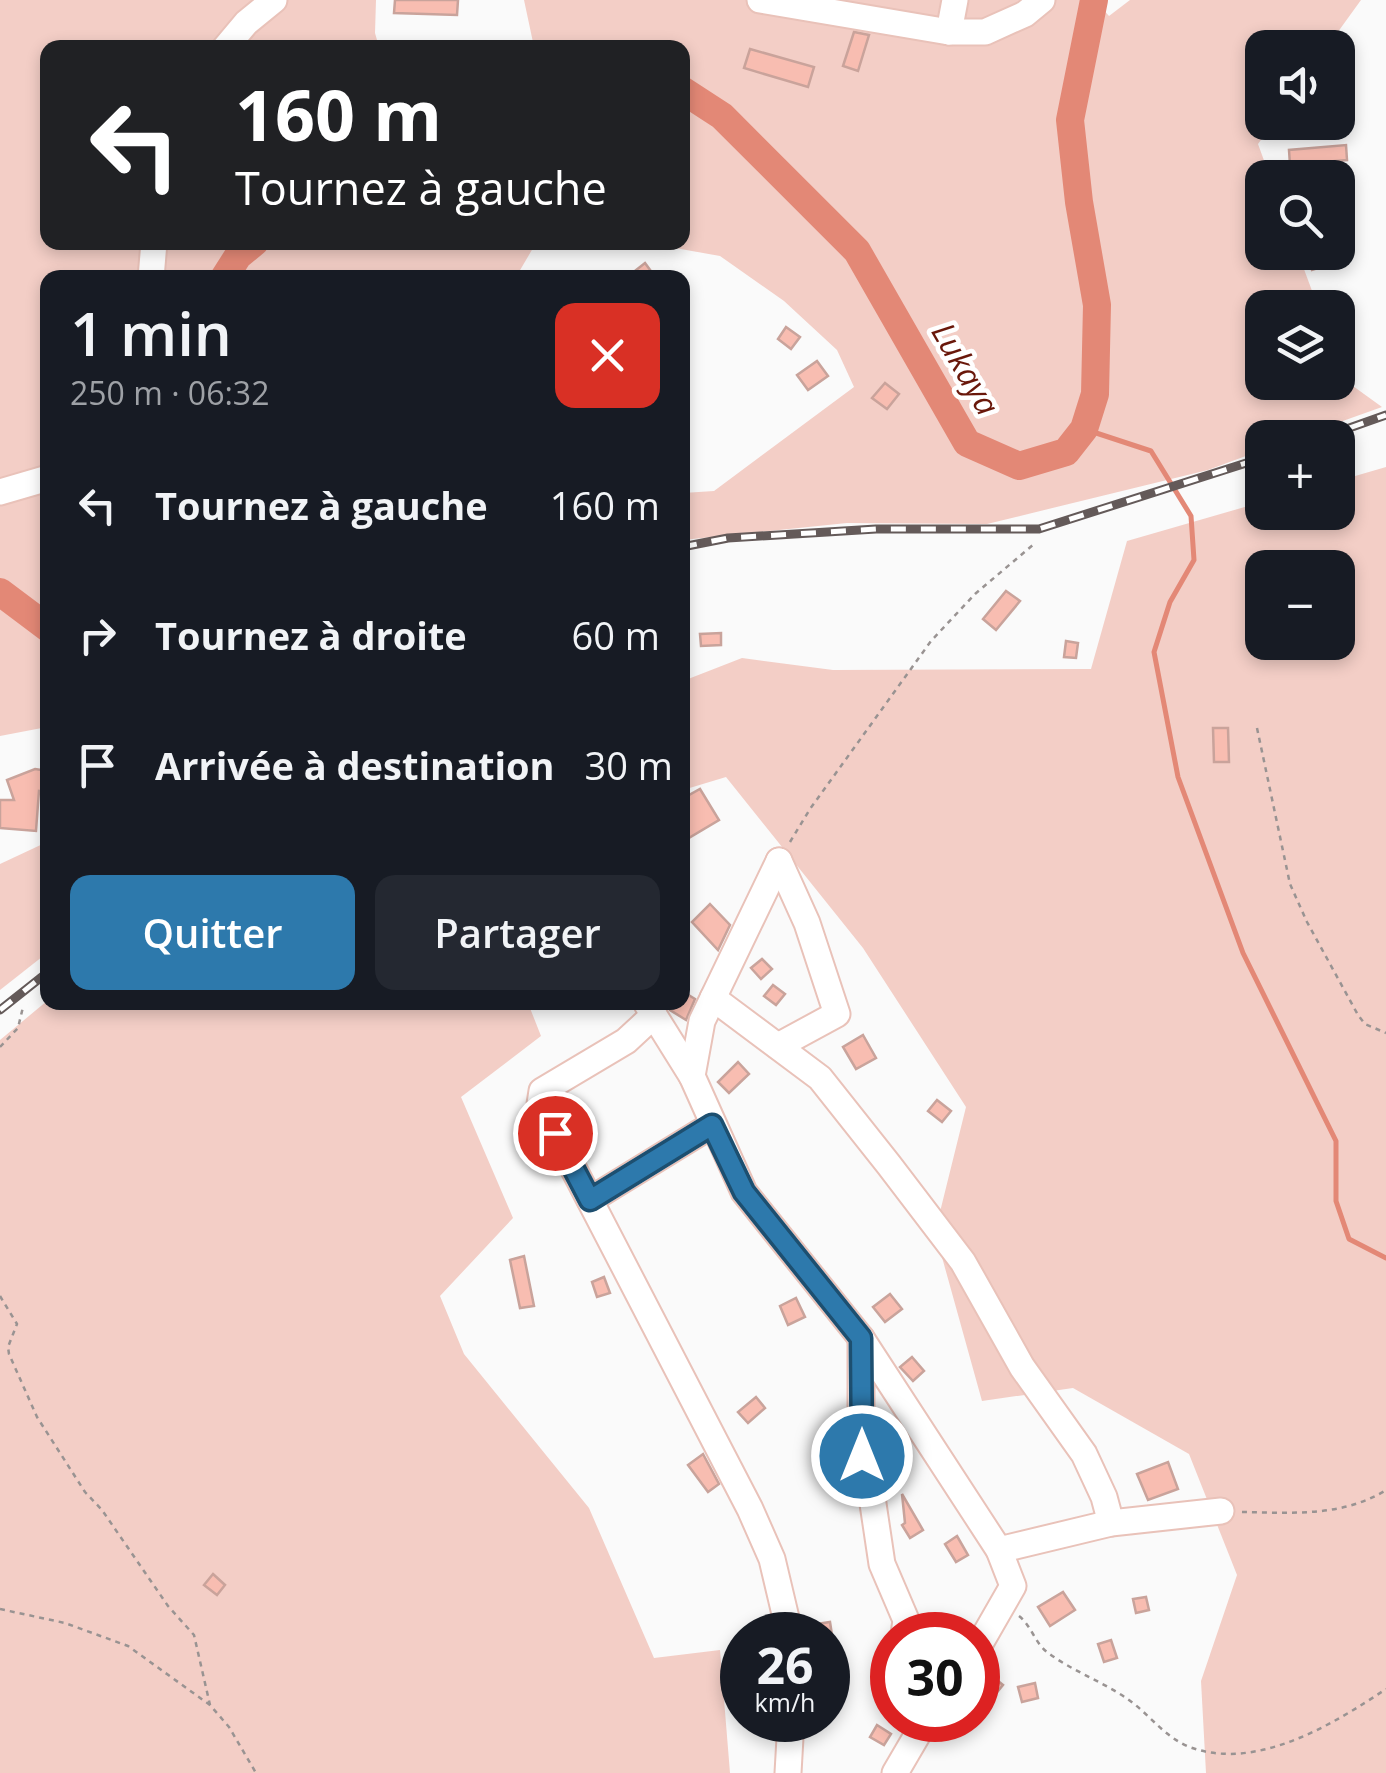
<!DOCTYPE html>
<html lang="fr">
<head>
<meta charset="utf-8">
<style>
	:root { --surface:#171b24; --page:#242831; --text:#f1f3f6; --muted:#9ea1a6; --accent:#2d79ac }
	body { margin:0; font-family:"Open Sans",sans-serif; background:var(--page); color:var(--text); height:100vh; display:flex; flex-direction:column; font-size:38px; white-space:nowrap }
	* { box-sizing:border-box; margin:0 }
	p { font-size:32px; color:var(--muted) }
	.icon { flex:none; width:55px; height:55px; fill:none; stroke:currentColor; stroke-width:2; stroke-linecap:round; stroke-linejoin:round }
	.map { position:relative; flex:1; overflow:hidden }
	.drawer { position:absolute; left:40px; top:270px; width:650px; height:740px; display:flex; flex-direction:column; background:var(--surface); border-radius:20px; box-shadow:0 5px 15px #0003 }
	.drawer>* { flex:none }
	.hud { position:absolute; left:40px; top:40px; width:650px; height:210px; border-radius:20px; box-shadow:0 5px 15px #0003; background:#202124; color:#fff; overflow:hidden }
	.fabs { position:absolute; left:1245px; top:30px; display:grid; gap:20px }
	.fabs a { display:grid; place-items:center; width:110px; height:110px; border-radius:20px; background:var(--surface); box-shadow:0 5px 15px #0003; font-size:50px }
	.speed { position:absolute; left:720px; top:1612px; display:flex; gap:20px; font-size:50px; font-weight:700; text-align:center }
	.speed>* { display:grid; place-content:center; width:130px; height:130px; border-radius:50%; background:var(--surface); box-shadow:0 5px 15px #0003; line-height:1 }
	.speed small { font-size:25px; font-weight:400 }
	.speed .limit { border:15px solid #d22; background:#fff; color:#111 }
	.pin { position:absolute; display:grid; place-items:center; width:85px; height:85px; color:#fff; margin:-42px; border:5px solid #fff; border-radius:50%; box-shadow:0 2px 10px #0007 }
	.me { position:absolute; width:110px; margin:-55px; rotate:0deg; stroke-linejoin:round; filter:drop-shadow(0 0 8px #0008) }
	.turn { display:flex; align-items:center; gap:35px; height:210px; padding:0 30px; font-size:45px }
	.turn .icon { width:130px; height:130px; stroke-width:2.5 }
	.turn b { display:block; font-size:70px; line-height:85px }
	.round { display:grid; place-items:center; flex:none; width:105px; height:105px; border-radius:20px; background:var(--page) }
	.headline { display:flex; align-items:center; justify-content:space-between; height:170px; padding:0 30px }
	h1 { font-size:60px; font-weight:600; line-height:75px }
	.cta { display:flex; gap:20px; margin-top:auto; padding:20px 30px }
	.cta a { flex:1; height:115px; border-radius:20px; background:var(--accent); color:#fff; font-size:40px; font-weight:600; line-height:115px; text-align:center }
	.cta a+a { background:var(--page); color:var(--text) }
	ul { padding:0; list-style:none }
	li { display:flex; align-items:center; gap:30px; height:130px; padding:0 30px }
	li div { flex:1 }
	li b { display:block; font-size:38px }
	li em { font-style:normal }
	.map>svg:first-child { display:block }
</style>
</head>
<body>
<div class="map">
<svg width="1386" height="1773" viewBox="0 0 1386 1773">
	<rect width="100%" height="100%" fill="#fafafa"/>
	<g fill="#f3cec6" fill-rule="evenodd">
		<polygon points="0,0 376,0 375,33 379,47 48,48 48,242 536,243 516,277 48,278 47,727 0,736"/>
		<polygon points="524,0 946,0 958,21 961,0 1095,0 1109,16 1130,0 1361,0 1327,47 1262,48 1262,122 1273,123 1258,144 1270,177 1262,178 1262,252 1298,253 1318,307 1262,308 1262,382 1338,382 1338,359 1346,381 1382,407 1298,437 1262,438 1262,450 1208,470 987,524 847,523 683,540 683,493 714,491 854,387 837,350 784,301 720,256 647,243 682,242 682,48 534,47"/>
		<path d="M 1386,467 L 1386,1773 L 1206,1773 L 1201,1681 L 1237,1575 L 1189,1454 L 1073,1388 L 982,1401 L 935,1232 L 966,1107 L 863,948 L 726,777 L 683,790 L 683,681 L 742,658 L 833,670 L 1091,669 L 1127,541 L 1262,502 L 1262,512 L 1338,512 L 1338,481 ZM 1262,568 L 1338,568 L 1338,642 L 1262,642 Z"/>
		<polygon points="47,842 47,953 0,990 0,864"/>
		<polygon points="47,1001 357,1002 360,1008 416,1002 528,1003 541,1036 461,1097 513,1218 440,1296 464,1354 589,1508 654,1658 720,1650 730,1773 0,1773 0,1040"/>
	</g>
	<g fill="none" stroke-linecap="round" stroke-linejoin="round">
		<polyline stroke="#e38876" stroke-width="5" points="1084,429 1151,451 1191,516 1194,560 1170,602 1154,652 1178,777 1243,953 1336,1141 1336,1201 1349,1239 1386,1258"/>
		<g stroke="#e38876" stroke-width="28">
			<polyline points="682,90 722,116 857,251 967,443 1019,466 1066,452 1084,429 1095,394 1097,305 1079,202 1070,120 1094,0"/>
			<polyline points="224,278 238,256 255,242"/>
			<polyline points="0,592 48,628"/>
		</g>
	</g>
	<g fill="#f8bdb1" stroke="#c9a39b" stroke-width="2.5">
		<polygon points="395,0 458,0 457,15 394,13"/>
		<polygon points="854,32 869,35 858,71 843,66"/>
		<polygon points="750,49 814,67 808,87 744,68"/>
		<polygon points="1346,145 1347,160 1290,165 1289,150"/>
		<polygon points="1307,252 1321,252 1325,266 1312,270"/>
		<polygon points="645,263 656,278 626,278"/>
		<polygon points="786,327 800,337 791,349 778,339"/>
		<polygon points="817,361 828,376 808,390 797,375"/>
		<polygon points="885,383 899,394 887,409 872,398"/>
		<polygon points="1006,591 1020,601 996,630 983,619"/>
		<polygon points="721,633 721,645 701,646 700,634"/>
		<polygon points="1066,641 1078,643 1076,658 1064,657"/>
		<polygon points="1213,728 1228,728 1229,762 1214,762"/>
		<polygon points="35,769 48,771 48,792 39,791 36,831 0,828 0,800 14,800 7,780"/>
		<polygon points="700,789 719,820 682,842 682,799"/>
		<polygon points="710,904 730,925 718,950 692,922"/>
		<polygon points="762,959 772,969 761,979 751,968"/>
		<polygon points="773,985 785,994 776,1005 764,996"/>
		<polygon points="682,991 695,999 686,1020 670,1010 665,1002 682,1002"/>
		<polygon points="863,1035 876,1058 856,1069 843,1047"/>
		<polygon points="738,1062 749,1074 729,1093 718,1082"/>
		<polygon points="937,1100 951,1111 942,1122 928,1111"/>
		<polygon points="524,1256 534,1306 520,1308 510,1260"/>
		<polygon points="604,1277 610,1293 597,1297 592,1282"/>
		<polygon points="890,1294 902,1309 885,1322 873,1307"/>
		<polygon points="796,1298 805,1317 788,1325 780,1306"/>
		<polygon points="912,1357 924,1371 913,1381 900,1367"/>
		<polygon points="756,1397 765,1408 748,1423 738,1412"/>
		<polygon points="703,1454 719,1484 708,1492 688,1465"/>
		<polygon points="829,1455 836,1472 822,1477 815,1460"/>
		<polygon points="1168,1462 1178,1489 1148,1500 1137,1474"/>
		<polygon points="902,1494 923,1530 910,1538 902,1525 905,1523"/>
		<polygon points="957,1536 968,1555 956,1562 945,1544"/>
		<polygon points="213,1574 225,1585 217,1595 204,1585"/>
		<polygon points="1063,1592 1075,1610 1050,1626 1038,1607"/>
		<polygon points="1146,1597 1149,1610 1136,1613 1133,1599"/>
		<polygon points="830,1622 832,1635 806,1635 804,1626"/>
		<polygon points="1111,1640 1117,1658 1104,1662 1098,1644"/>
		<polygon points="988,1673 1003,1685 985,1707 978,1701 978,1686"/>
		<polygon points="1035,1683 1038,1698 1022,1702 1018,1687"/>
		<polygon points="877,1725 891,1734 884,1745 870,1737"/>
	</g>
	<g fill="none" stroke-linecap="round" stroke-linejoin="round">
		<g stroke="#e9c2b9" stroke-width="29">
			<g id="minor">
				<polyline points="760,0 949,32 985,32 1025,14 1042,0"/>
				<polyline points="949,32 955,0"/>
				<polyline points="225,48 246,23 274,0"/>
				<polyline points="151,278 154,242"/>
				<polyline points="0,492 48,478"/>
				<polyline points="779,861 702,1021 692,1076 744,1192 861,1338 999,1550 1013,1586 978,1647"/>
				<polyline points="713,998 820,1078 889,1165 963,1262 1022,1367 1084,1454 1104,1497 1111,1523"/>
				<polyline points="647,1004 692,1076"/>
				<polyline points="654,1015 626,1041 542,1091 540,1104 750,1509 772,1559 790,1635"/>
				<polyline points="778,1046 837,1014 807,923 779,861"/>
				<polyline points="590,1200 712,1125"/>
				<polyline points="861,1338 861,1456 872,1497 882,1564 906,1620 904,1635"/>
				<polyline points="999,1550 1111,1523 1221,1511"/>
				<polyline points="788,1773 791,1720"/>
				<polyline points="895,1773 926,1720"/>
			</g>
		</g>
		<g stroke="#999392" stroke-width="2.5" stroke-dasharray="5 5" stroke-linecap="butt">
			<polyline points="1257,728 1290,884 1307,922 1358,1015 1365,1024 1386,1033"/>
			<polyline points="790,842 810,809 931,641 975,594 1034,544"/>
			<polyline points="0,1047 18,1028 23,1007"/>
			<polyline points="0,1296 17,1324 8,1347 9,1354 37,1417 85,1492 102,1510 168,1606 194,1635 210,1705"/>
			<path d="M 1242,1512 C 1291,1513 1343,1517 1386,1490"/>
			<polyline points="0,1609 65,1623 128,1646 210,1705 229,1727 256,1773"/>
			<path d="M 1019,1616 C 1031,1625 1035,1643 1047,1652 C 1073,1672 1107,1683 1133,1703 C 1152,1718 1165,1736 1187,1746 C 1254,1773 1332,1725 1386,1689"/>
		</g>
		<use href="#minor" stroke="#fff" stroke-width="25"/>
		<g stroke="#645a59" stroke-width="9">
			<g id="rail">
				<polyline points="1321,438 1386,415"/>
				<polyline points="682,547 728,538 876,529 1039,529 1262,458"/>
				<polyline points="0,1010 48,972"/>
			</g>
		</g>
		<use href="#rail" stroke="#fff" stroke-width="5" stroke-dasharray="15" stroke-linecap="butt"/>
	</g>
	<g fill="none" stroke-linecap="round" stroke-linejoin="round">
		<g stroke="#1d4f70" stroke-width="25">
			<polyline id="route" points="555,1133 590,1200 712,1125 744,1192 861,1338 862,1456"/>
		</g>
		<use href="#route" stroke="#2d79ac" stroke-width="18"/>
	</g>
	<g text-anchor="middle" stroke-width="9" stroke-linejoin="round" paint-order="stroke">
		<g font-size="32" font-style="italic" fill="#69170a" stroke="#fff">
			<text transform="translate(965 369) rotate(60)" y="11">Lukaya</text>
		</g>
	</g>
</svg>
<div class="fabs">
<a><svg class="icon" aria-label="sound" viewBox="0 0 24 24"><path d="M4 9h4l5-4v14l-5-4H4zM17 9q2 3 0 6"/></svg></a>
<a><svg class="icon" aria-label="search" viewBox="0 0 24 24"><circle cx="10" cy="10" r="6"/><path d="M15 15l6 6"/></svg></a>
<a><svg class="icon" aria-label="layers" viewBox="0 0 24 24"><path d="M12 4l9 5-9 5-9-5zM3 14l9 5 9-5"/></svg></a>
<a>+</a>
<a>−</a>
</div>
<div class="speed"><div>26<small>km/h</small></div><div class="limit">30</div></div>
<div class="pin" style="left:555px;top:1133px;background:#d93025"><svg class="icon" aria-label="arrive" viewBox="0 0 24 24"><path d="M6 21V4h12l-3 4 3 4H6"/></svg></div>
<svg class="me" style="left:862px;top:1456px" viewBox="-20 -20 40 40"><circle r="17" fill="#2d79ac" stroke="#fff" stroke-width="3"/><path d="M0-11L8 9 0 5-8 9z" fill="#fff"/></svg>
<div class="hud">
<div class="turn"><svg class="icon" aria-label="left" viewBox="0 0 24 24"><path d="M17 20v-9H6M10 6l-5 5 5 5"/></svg><div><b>160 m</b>Tournez à gauche</div></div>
</div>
<section class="drawer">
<div class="headline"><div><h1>1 min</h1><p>250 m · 06:32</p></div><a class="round" style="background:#d93025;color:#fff"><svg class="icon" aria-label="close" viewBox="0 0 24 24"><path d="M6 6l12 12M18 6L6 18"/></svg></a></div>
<ul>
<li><svg class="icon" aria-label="left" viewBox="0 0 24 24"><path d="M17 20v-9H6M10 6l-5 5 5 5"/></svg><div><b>Tournez à gauche</b></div><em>160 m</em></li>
<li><svg class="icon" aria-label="right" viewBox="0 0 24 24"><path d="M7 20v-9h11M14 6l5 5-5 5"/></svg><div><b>Tournez à droite</b></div><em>60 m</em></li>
<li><svg class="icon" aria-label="arrive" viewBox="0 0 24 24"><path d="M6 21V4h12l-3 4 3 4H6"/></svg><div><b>Arrivée à destination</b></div><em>30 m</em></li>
</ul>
<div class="cta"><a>Quitter</a><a>Partager</a></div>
</section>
</div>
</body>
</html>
